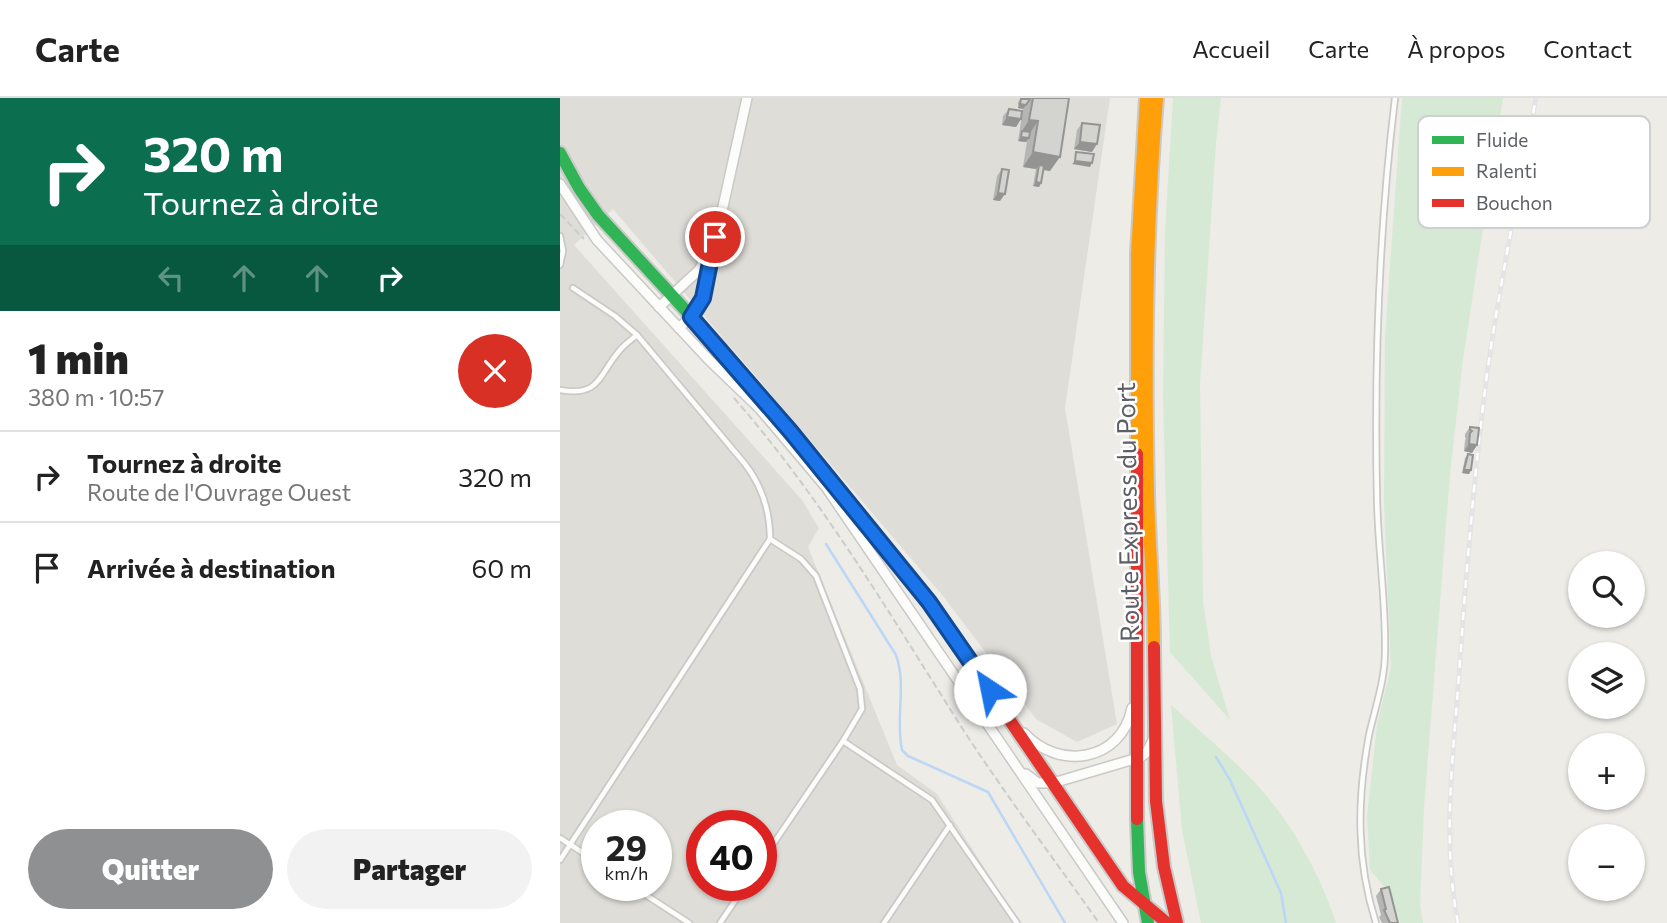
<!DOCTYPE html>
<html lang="fr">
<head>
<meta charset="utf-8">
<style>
	:root { --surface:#fff; --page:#f2f2f2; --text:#222; --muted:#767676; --line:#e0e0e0; --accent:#8f9092 }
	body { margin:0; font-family:Commissioner,sans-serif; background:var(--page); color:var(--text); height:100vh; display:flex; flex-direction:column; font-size:26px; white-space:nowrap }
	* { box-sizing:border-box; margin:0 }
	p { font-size:23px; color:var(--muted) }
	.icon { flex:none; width:38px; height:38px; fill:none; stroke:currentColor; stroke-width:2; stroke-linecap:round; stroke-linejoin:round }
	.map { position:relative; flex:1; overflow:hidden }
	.panel { display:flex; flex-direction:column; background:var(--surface); width:560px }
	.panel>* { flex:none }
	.banner { background:#0b6e4f; color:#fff; overflow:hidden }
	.tools { position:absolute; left:1008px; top:453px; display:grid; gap:14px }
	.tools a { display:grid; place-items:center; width:77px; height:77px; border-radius:50%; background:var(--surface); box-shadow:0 2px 5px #0004; font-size:35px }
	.speed { position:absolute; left:21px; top:712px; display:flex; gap:14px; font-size:35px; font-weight:700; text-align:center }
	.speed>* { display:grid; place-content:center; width:91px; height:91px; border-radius:50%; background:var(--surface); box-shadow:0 2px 5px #0004; line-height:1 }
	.speed small { font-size:18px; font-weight:400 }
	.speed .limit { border:10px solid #d22; background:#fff; color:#111 }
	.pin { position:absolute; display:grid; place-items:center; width:60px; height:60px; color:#fff; margin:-30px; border:4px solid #fff; border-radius:50%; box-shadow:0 2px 7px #0007 }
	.me { position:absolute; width:77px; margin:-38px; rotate:326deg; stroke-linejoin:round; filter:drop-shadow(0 0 5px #0008) }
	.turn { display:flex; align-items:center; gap:24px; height:147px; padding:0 28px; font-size:32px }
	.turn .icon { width:91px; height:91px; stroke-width:2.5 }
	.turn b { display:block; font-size:49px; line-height:60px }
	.lanes { display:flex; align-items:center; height:66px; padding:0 28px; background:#0003; justify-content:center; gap:35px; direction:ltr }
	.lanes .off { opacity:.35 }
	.round { display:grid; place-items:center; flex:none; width:74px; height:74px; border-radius:37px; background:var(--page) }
	.summary { display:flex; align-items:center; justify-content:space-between; height:119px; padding:0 28px }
	h1 { font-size:42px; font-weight:800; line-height:52px }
	.action { display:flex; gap:14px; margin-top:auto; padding:14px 28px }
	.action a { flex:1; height:80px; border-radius:42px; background:var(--accent); color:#fff; font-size:28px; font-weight:800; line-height:80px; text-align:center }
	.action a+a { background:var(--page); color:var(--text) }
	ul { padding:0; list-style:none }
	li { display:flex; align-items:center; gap:21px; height:91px; padding:0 28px; border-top:2px solid var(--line) }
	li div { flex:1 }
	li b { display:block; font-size:26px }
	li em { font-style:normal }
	header { display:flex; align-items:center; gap:42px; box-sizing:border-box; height:98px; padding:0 35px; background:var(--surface); border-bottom:2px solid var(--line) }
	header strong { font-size:33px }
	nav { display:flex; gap:38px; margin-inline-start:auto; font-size:24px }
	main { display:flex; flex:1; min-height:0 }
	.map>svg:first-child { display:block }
</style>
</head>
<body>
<header>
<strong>Carte</strong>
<nav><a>Accueil</a><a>Carte</a><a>À propos</a><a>Contact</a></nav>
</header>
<main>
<section class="panel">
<div class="banner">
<div class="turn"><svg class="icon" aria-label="right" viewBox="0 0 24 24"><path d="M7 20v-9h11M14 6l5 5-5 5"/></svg><div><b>320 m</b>Tournez à droite</div></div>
<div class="lanes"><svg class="icon off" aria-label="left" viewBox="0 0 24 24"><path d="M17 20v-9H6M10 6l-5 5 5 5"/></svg><svg class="icon off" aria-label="ahead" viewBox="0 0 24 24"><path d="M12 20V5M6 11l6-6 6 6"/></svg><svg class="icon off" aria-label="ahead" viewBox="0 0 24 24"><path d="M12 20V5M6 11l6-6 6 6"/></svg><svg class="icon" aria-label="right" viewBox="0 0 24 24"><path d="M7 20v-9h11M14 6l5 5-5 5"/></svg></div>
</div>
<div class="summary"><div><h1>1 min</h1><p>380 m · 10:57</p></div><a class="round" style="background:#d93025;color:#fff"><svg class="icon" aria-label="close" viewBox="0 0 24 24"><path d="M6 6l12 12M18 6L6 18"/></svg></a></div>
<ul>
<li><svg class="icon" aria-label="right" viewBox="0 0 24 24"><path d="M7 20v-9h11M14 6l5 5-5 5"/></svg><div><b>Tournez à droite</b><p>Route de l'Ouvrage Ouest</p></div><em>320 m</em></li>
<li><svg class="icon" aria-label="arrive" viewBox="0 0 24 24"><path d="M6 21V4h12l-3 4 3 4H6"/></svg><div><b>Arrivée à destination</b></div><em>60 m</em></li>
</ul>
<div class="action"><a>Quitter</a><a>Partager</a></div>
</section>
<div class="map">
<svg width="1107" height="825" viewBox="0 0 1107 825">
	<rect width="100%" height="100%" fill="#edece7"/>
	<path fill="#deddd8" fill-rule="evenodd" d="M 0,0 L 550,0 L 505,310 L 557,626 L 517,644 L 476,621 L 383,498 L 53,111 L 14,147 L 242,402 L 259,430 L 248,449 L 337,667 L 377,696 L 460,825 L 0,825 ZM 37,728 L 96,728 L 96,788 L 37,788 ZM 142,728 L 201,728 L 201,788 L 142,788 Z"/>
	<g fill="#d5e9d5">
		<polygon points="613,0 661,0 656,45 640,286 643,503 651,558 670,622 610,554 603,300 605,134"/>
		<polygon points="842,0 943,0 903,261 890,376 864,710 860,807 863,825 840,825 831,796 810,772 807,718 817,627 831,569 824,407 825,239"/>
		<path d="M 611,607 C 648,641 694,677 722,718 C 745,750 764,788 776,825 L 641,825 L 622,732 Z"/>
	</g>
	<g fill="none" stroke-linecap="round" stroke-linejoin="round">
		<g stroke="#bbd6f6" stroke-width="2.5">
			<path d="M 266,446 L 336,557 C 347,587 335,621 342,652 L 348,658 L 428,694 L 505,825"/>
			<polyline points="656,659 670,682 721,795 726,825"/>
		</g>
		<g stroke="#c9c9c7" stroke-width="8">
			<g id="lane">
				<polyline points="0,138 3,153 0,167"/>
				<path d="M 13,190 L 55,218 L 77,237 L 185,366 C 202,388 210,413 210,441"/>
				<path d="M 0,292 C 41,299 38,277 60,252 C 65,246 71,242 77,237"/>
				<polyline points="0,740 37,764"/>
				<polyline points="0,762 210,441 241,461 256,478 300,591 302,611 283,643"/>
				<polyline points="201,764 283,643 372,702 457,825"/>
				<polyline points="72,788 129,825"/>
				<polyline points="160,825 185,788"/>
				<polyline points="324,825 390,727"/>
				<path d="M 816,825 C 796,763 797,701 809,637 C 815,610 825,582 825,554 C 826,503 818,452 817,401 C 814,267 819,133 835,0"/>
			</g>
		</g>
		<g stroke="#c9c9c7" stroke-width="12">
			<g id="street">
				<polyline points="0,86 37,142 149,262 200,311 266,389 563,825"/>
				<polyline points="99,209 139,172 149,153"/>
				<polyline points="119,230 135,214 143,199 187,0"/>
				<path d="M 464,635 C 499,673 561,664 572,610"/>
				<polyline points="466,676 478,685 493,685 581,659 587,654 593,642"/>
			</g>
		</g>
		<g stroke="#c9c9c8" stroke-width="16">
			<g id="fast">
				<polyline points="0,55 19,90 38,117 162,252 287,404"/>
				<polyline points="577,721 579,774 588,825"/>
			</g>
		</g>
		<g stroke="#c9c9c8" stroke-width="16">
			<g id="slow">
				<polyline points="577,356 577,156 586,0"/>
				<path d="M 594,549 C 594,497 589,446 588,394 C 585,263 586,131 597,0"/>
			</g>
		</g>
		<g stroke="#c9c9c8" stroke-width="16">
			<g id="jam">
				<polyline points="577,356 577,721"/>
				<polyline points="287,404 369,504 563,788 607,825"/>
				<polyline points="594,549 596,703 604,769 617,825"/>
			</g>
		</g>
		<g stroke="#c9cdcb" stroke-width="2" stroke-dasharray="7 3.5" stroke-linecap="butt">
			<polyline points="0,116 24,141"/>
			<path d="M 174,300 C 263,402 332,520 404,633 C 447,699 494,761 539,825"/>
		</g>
		<use href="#lane" stroke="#fcfcfb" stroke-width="4.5"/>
		<use href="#street" stroke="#fcfcfb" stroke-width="9"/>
		<use href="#fast" stroke="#30b455" stroke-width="12"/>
		<use href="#slow" stroke="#ff9f0a" stroke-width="12"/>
		<use href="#jam" stroke="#e5322d" stroke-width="12"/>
		<g stroke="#e3e4e3" stroke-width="5">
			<path id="rail" d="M 898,825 C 882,743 893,660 899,577 C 906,477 914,376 927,276 C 940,184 959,92 976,0"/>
		</g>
		<use href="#rail" stroke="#fff" stroke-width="2.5" stroke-dasharray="8" stroke-linecap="butt"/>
	</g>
	<g fill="#b5b5b3">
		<polygon points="466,0 509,0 490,73 483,72 481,85 479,89 473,88 476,71 463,69 467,43 466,44 458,43 463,11 458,10 458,4 461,1"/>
		<polygon points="449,11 461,21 456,29 442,27 443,18"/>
		<polygon points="522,25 532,54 514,51 517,32"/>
		<polygon points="442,71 440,103 433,102 437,78"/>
		<polygon points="910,329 917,347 912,355 904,353 905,342 906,340 905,340 905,336"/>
		<polygon points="908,356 911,372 909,376 902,375 905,360"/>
		<polygon points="821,791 838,825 822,825 819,819 821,817 816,798"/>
	</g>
	<g fill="#949492">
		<polygon points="460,6 466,7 463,11 458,10"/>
		<polygon points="447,19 461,21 456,29 442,27"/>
		<polygon points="469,22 478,23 468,38 462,33"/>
		<polygon points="461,39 469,40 466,44 458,43"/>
		<polygon points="520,44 537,46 532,54 514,51"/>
		<polygon points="473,54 500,59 490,73 478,71 479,67 476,71 463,69"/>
		<polygon points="515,63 532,65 530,69 512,66"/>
		<polygon points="476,84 481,85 479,89 473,88"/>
		<polygon points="438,95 445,96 440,103 433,102"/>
		<polygon points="909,346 917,347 912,355 904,353"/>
		<polygon points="904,372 911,372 909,376 902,375"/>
	</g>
	<g fill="#d3d3d0" stroke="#949492" stroke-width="2">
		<polygon points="473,0 509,0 500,59 473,54 478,23 469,22"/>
		<polygon points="461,1 470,1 466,7 460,6"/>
		<polygon points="449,11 462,13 461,21 447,19"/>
		<polygon points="522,25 540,27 537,46 520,44"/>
		<polygon points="462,33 470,34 469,40 461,39"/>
		<polygon points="516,54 534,56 532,65 515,63"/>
		<polygon points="479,67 484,68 481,85 476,84"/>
		<polygon points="442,71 449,72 445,96 438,95"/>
		<polygon points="910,329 919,330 917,347 909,346 910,335 912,333 910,332"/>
		<polygon points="908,356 913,357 911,372 904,372"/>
		<polygon points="829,789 838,825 830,825 824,812 826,811 821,791"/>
	</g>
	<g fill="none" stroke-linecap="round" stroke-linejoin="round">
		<g stroke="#114b97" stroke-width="18">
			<polyline id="route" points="155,139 143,200 131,219 231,334 369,504 430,592"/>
		</g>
		<use href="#route" stroke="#1a73e8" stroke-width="12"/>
	</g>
	<g text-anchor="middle" stroke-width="5" stroke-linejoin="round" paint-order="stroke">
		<g font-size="26" fill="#5c5f65" stroke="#fff">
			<text transform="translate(568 414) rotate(-91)" y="9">Route Express du Port</text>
		</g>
	</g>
	<rect x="858" y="18" width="232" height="112" rx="10" fill="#fff" stroke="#cecfd1" stroke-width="2"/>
	<rect x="872" y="38" width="32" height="8" fill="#30b455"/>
	<rect x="872" y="69" width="32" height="9" fill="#ff9f0a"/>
	<rect x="872" y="101" width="32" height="8" fill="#e5322d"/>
	<g font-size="19" fill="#5c5f65">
		<text x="916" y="49">Fluide</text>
		<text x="916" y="80">Ralenti</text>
		<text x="916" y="112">Bouchon</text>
	</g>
</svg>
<div class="tools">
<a><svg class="icon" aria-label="search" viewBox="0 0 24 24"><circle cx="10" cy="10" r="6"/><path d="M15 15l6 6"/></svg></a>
<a><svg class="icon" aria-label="layers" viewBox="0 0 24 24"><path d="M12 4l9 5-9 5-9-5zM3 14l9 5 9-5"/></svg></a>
<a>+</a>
<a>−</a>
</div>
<div class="speed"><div>29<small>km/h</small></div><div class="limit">40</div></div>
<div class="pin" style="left:155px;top:139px;background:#d93025"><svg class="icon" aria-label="arrive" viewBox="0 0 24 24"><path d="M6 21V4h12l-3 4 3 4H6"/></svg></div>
<svg class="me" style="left:430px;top:592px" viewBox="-20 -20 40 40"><circle r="19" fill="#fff"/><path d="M0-13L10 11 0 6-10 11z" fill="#1a73e8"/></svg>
</div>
</main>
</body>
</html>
